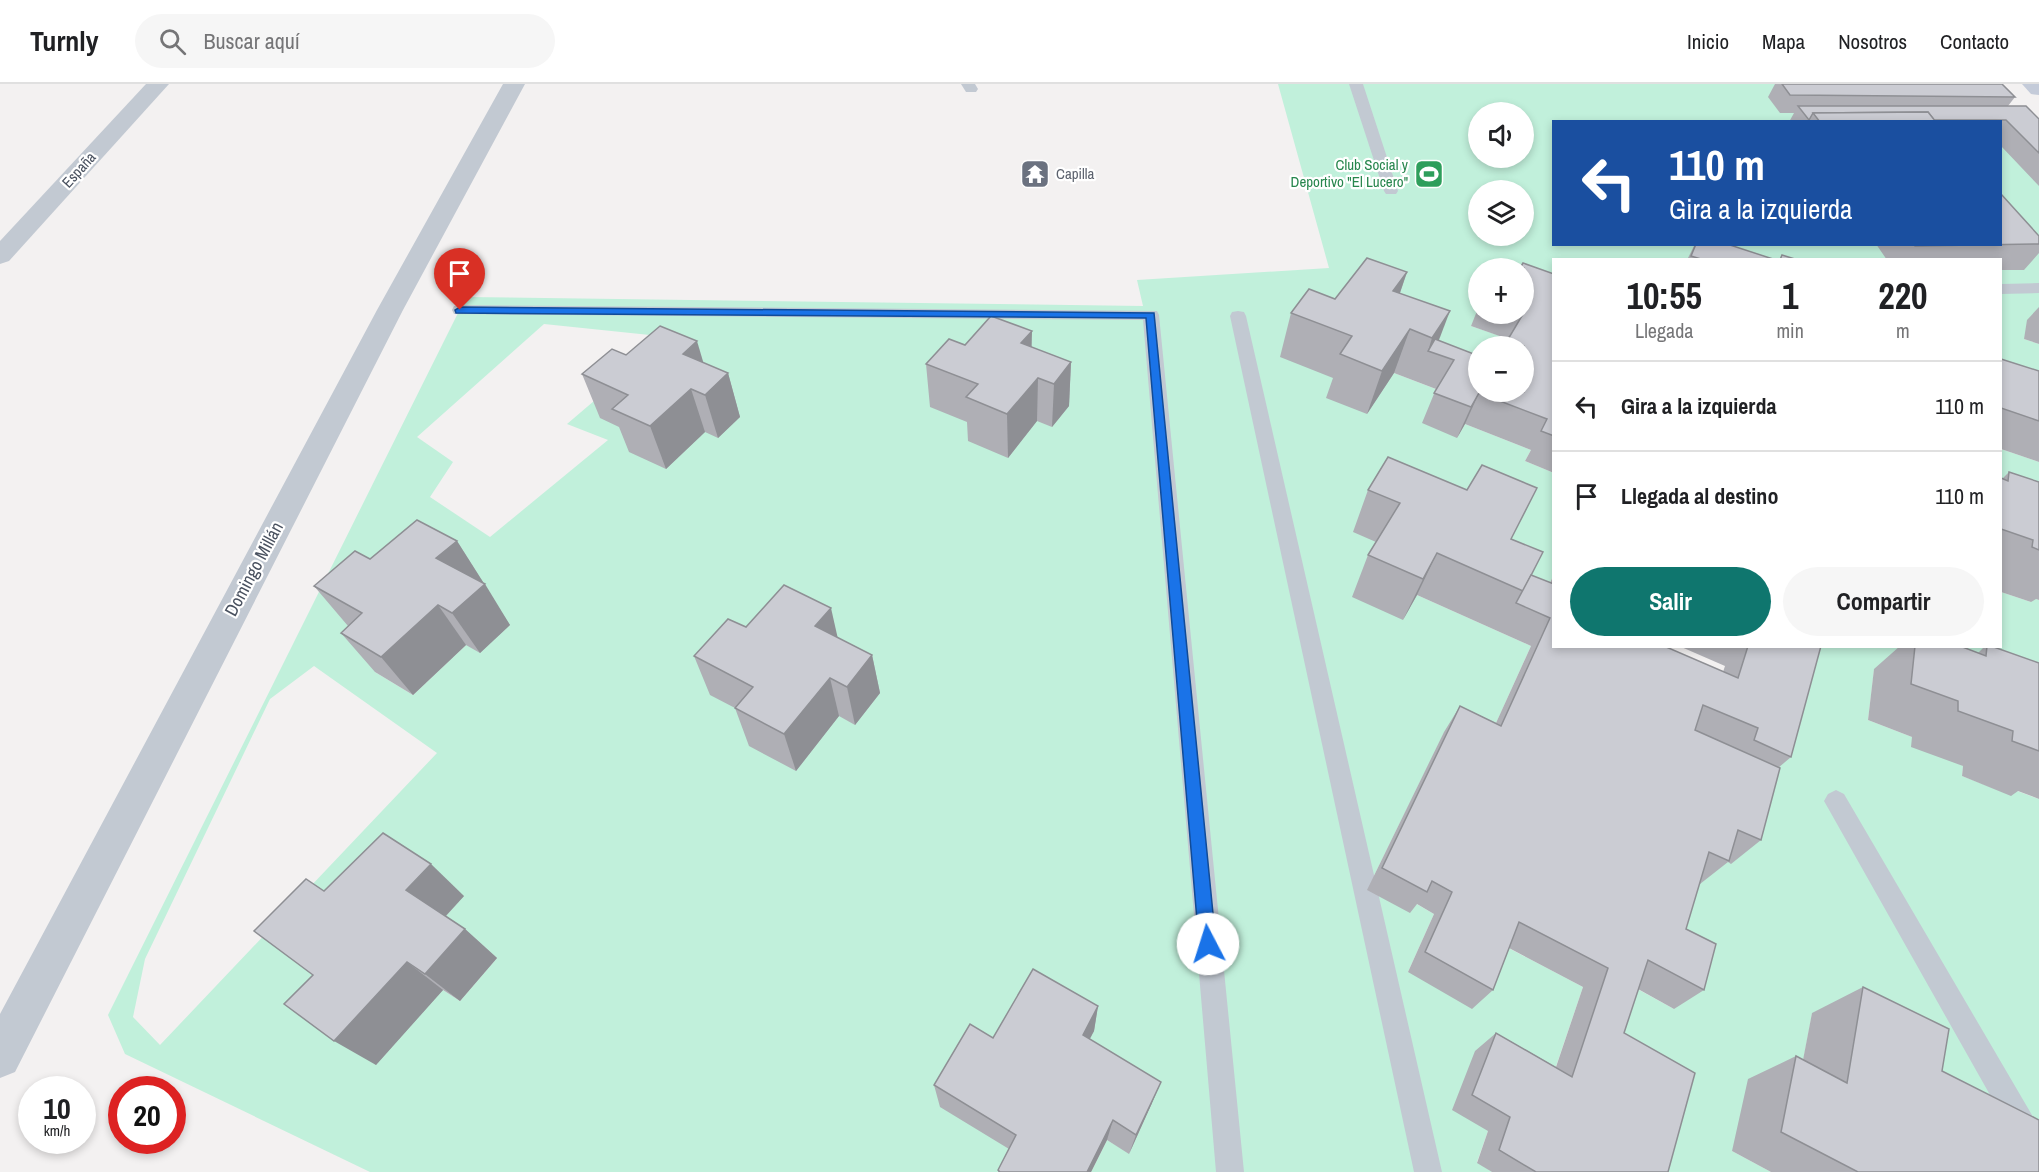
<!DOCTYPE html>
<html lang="es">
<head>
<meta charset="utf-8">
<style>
	:root { --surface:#fff; --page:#f6f6f6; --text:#202124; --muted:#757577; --line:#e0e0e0; --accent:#0f766e }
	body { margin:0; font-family:"Archivo Narrow",sans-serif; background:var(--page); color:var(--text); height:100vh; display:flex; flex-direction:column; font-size:22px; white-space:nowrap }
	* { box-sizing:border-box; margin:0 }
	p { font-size:20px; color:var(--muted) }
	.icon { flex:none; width:33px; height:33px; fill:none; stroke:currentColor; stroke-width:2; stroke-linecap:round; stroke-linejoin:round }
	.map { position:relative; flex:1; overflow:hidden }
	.side { position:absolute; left:1552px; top:174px; width:450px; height:390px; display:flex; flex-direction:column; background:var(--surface); border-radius:0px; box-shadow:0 3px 9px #0003 }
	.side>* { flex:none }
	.guide { position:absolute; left:1552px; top:36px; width:450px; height:126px; border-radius:0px; box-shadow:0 3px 9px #0003; background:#1a4fa0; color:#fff; overflow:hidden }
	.controls { position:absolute; left:1468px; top:18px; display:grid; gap:12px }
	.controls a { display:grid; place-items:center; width:66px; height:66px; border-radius:50%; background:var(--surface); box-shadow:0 3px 9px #0003; font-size:30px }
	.speed { position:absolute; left:18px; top:992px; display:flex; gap:12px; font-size:30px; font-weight:700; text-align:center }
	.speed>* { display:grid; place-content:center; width:78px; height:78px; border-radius:50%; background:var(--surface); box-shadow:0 3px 9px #0003; line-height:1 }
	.speed small { font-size:15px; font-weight:400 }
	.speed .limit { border:9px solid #d22; background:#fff; color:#111 }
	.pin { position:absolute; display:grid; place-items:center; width:51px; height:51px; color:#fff; margin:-62px -26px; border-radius:50% 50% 50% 0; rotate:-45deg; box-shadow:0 0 6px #0007 }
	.pin .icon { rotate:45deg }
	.me { position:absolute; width:66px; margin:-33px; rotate:355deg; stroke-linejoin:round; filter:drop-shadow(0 0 4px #0008) }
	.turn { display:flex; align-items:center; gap:21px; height:126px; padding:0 18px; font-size:27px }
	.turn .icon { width:78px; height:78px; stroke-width:2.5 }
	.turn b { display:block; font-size:42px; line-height:51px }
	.eta { display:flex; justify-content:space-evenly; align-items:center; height:102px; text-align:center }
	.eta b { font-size:36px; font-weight:700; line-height:42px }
	.button { display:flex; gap:12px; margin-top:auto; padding:12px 18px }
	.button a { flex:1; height:69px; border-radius:36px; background:var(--accent); color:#fff; font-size:24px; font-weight:700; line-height:69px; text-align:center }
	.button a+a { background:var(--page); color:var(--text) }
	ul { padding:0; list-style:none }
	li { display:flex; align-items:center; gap:18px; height:90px; padding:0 18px; border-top:2px solid var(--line) }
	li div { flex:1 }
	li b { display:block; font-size:22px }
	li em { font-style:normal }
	header { display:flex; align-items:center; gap:36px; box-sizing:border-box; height:84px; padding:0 30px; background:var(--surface); border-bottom:2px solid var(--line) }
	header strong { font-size:28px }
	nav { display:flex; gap:33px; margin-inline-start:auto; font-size:21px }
	.search { width:420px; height:54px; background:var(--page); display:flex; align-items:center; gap:15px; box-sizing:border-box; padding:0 21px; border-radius:33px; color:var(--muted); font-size:22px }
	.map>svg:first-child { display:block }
</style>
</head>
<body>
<header>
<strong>Turnly</strong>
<div class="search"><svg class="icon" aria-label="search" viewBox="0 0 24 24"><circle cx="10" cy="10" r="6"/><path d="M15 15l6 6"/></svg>Buscar aquí</div>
<nav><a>Inicio</a><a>Mapa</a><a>Nosotros</a><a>Contacto</a></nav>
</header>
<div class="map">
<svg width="2039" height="1088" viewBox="0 0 2039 1088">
	<rect width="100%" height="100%" fill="#f3f1f1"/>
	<g fill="#c1f0db" fill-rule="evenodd">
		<path d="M 1278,0 L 1972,0 L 2039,67 L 2039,239 L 2024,255 L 2039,260 L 2039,347 L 2001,315 L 2001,176 L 1554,176 L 1554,214 L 1524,184 L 1479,184 L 1479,228 L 1471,242 L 1512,256 L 1508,262 L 1479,262 L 1479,308 L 1481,309 L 1423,287 L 1379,251 L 1394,289 L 1441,307 L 1457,353 L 1465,340 L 1531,366 L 1525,377 L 1554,389 L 1554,490 L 1536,529 L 1489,496 L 1514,446 L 1382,461 L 1417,511 L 1531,562 L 1483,668 L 1444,649 L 1367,806 L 1415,819 L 1434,830 L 1408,888 L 1499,859 L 1583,903 L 1547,1009 L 1488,1047 L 1477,1078 L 1492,1088 L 1091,1088 L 1107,1056 L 1129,1069 L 1152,1019 L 1016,1070 L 1007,1088 L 370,1088 L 125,970 L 108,931 L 466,213 L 1143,222 L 1137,196 L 1329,184 ZM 1479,28 L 1524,28 L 1524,74 L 1479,74 ZM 1554,38 L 2001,38 L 2001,160 L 1554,160 ZM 1479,106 L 1524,106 L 1524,152 L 1479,152 ZM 544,240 L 669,253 L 567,340 L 608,356 L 490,453 L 430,413 L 453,378 L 417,353 ZM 510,541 L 466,561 L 413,611 L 375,588 ZM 314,582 L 437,669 L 160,961 L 133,933 L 145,875 L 270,615 ZM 497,874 L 460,917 L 443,906 L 355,918 Z"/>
		<polygon points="2001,365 2039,378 2039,453 2001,440"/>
		<polygon points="2001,508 2031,518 2031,513 2039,516 2039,635 1874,586 1868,636 1912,653 1963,682 1962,692 2011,711 2012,705 2039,715 2039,1088 1812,930 1795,1020 1732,1067 1771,1088 1641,1088 1598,967 1621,896 1674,925 1658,866 1800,563 2001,562"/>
	</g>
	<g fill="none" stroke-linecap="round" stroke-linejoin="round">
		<g fill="#c2c9d2" fill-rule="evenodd">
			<polygon points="961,0 975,0 978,5 976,8 966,8"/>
			<polygon points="1349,0 1363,0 1398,107 1396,110 1386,110 1384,107"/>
			<polygon points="2039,199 2039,209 2001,210 2001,200"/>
			<polygon points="460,221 1157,227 1159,231 1244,1088 1216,1088 1143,236 454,230 452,226 454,222"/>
			<polygon points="1238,227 1244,228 1246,232 1442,1088 1414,1088 1230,232 1232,228"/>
			<polygon points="1836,706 1844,710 2039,1043 2039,1084 2029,1080 1828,724 1824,717 1828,710"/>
		</g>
		<g fill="#c2c9d2" fill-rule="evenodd">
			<polygon points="146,0 169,0 9,177 0,180 0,157"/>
			<polygon points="503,0 525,0 403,226 15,988 0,994 0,930 377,226"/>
		</g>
		<polygon fill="#c4cbd9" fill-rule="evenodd" points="2022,0 2039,0 2039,11 2031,10"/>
	</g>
	<g fill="#afafb5">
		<polygon points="1775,0 2002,0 2015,13 2008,22 2039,35 2039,102 2001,62 2001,38 1789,38 1794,29 1780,29 1768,13"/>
		<polygon points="2039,152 2039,169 2024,186 2001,186 2001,176 1887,176 1876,160 2001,160"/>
		<polygon points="1695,160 1727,160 1776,176 1687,176"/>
		<polygon points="1524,184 1554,190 1554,389 1525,377 1531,366 1465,340 1457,354 1422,339 1436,305 1394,289 1367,330 1326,314 1333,294 1280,273 1291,229 1335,215 1407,188 1400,209 1479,308 1508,255 1471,242 1479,222 1479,230 1524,230"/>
		<polygon points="2039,223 2039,260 2024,255 2027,236"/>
		<polygon points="965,261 1031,263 1071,278 1069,322 1052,343 1037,337 1008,374 968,357 967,338 930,323 926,280"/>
		<polygon points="626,271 704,279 728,289 740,333 718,354 705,348 666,385 629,368 619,343 600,334 582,290"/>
		<polygon points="2001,275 2039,287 2039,378 2001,365"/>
		<polygon points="2009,388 2039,398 2039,516 2036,515 2031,518 2001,508 2001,394 2002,395"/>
		<polygon points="1368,406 1511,455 1531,491 1550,499 1554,490 1554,562 1723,588 1725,582 1679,562 1821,562 1791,673 1778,684 1761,756 1731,780 1728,778 1700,800 1699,800 1686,845 1704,906 1674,925 1638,905 1624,949 1668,1088 1492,1088 1477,1079 1488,1047 1452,1026 1475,967 1496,949 1556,983 1583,903 1509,864 1493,906 1472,925 1408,888 1434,830 1417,820 1410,829 1367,806 1444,648 1460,622 1496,639 1531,562 1417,511 1403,536 1352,513 1368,471 1376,458 1353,448"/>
		<polygon points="457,457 483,498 482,499 510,541 480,569 466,561 413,611 375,588 341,549 348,542 314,502 370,475"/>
		<polygon points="746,543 838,554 872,571 880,609 855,641 839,632 796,687 749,662 735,624 710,611 694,572"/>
		<polygon points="1900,562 1960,562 1978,569 1985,562 1991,562 2039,579 2039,715 2018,707 2011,712 1962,692 1963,682 1911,663 1912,653 1868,636 1874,585"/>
		<polygon points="324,807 464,812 446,832 465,845 497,874 460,917 443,906 376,981 313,891"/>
		<polygon points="1863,903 1942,987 2039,1088 1771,1088 1732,1067 1748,995 1796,972 1803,976 1812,929"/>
		<polygon points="1098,922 1094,947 1089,955 1152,1019 1129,1070 1107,1056 1091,1088 998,1088 998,1086 1009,1065 940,1023 934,1001 993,954"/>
	</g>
	<g fill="#8e8f94">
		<polygon points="1407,188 1392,232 1393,207"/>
		<polygon points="1450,227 1434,269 1428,267 1432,254"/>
		<polygon points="1410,245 1394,289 1367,330 1382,287"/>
		<polygon points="1032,247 1031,291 1021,259"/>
		<polygon points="697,257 710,301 683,270"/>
		<polygon points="1071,278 1069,322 1052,343 1054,300"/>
		<polygon points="728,289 740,333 718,354 705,311"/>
		<polygon points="1038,294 1037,337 1008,374 1007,330"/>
		<polygon points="691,305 705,348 666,385 650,342"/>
		<polygon points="1479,309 1465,340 1457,354 1471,323"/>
		<polygon points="457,457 483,498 464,515 436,474"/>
		<polygon points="1437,469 1417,511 1403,536 1423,495"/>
		<polygon points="485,500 510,541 480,569 452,529"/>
		<polygon points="438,521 466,561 413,611 381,573"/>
		<polygon points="831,524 840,564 815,542"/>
		<polygon points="872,571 880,609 855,641 847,603"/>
		<polygon points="830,594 839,632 796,687 784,650"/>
		<polygon points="431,780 464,812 441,837 406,806"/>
		<polygon points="465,845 497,874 460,917 425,890"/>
		<polygon points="407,878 443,906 376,981 334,957"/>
		<polygon points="1098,922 1094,947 1079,976 1083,951"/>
		<polygon points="1161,998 1152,1019 1129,1070 1136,1051"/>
		<polygon points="1113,1036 1107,1056 1091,1088 1087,1088"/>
	</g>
	<g fill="#cbccd3" stroke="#8e8f94" stroke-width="1.5">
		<polygon points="1782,0 2002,0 2015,13 1790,11"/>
		<polygon points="1798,22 2026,22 2039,35 2039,69 2006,36 1934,36 1928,28 1813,29 1809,36"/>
		<polygon points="1928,28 1936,38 1820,38 1813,29"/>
		<polygon points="2001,110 2039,152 2039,160 1915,162 1914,160 2001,160"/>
		<polygon points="1696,160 1727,160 1776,176 1704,176 1691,172"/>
		<polygon points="1782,171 1798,176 1780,176"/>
		<polygon points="1367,174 1407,188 1393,207 1450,227 1432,254 1410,245 1382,287 1340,270 1352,252 1291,229 1309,205 1335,215"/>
		<polygon points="1523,179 1554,190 1554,352 1541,347 1547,335 1479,309 1471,323 1434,309 1454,276 1428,267 1435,255 1479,272 1479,308 1524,308 1524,262 1504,262 1526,225 1524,224 1524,184 1520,184"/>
		<polygon points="991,232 1032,247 1021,259 1071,278 1054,300 1038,294 1007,330 966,313 978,300 926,280 949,255 965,261"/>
		<polygon points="660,242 697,257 683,270 728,289 705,311 691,305 650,342 612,325 628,311 582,290 612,265 626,271"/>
		<polygon points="2001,275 2039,287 2039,337 2001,324"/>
		<polygon points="1388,373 1467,406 1482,381 1537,404 1511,455 1543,468 1523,507 1437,469 1423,495 1368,471 1400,419 1368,406"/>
		<polygon points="2009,388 2039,398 2039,466 2032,463 2033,456 2001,445 2001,394 2008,397"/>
		<polygon points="417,436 457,457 436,474 485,500 452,529 438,521 381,573 341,549 362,529 314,502 355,467 370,475"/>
		<polygon points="1531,491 1554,500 1554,562 1664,562 1738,594 1748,562 1821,562 1791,673 1754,656 1758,644 1703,621 1695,646 1780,684 1761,756 1738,746 1729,777 1709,768 1686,845 1716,860 1704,906 1648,876 1624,949 1695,989 1668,1088 1536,1088 1499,1066 1510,1033 1472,1011 1496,949 1572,993 1608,884 1519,838 1493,906 1425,868 1452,808 1432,797 1427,808 1382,784 1460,622 1501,642 1550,534 1516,519"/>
		<polygon points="784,501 831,524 815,542 872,571 847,603 830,594 784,650 735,624 753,603 694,572 728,535 746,543"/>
		<polygon points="1915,562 1960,562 1986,572 1987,562 1991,562 2039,579 2039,667 2012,657 2013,647 1958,627 1958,617 1911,600"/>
		<polygon points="383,749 431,780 406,806 465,845 425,890 407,878 334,957 284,920 313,891 254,847 306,795 324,807"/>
		<polygon points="1033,885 1098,922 1083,951 1161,998 1136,1051 1113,1036 1087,1088 1000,1088 998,1086 1016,1051 934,1001 970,940 993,954"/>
		<polygon points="1863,903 1949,945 1942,987 2039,1036 2039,1088 1858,1088 1781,1048 1796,972 1847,999"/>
	</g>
	<polygon fill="#1a73e8" stroke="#114b97" stroke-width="1.5" points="460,223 1154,229 1216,860 1213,866 1208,868 1202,866 1199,860 1146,234 456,229 455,226"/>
	<defs>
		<g id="temple-square" transform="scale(1.5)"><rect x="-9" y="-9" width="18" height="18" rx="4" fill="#6b7280" stroke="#fff"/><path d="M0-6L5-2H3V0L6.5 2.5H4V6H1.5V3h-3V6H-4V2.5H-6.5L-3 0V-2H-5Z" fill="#fff"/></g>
		<g id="stadium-square" transform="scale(1.5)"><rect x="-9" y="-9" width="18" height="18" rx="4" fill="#2e9e5b" stroke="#fff"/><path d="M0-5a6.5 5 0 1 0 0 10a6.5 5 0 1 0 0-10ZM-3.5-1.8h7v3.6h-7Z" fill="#fff"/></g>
	</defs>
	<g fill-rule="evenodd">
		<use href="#temple-square" x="1035" y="90"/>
		<use href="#stadium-square" x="1429" y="90"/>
	</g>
	<g text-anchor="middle" stroke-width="4.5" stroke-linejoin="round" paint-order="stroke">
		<g font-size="15" fill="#27864d" stroke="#fff" text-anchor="end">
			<text x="1408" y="86">Club Social y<tspan x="1408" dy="17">Deportivo "El Lucero"</tspan></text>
		</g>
		<g font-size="15" fill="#49515f" stroke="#fff">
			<text transform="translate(79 86) rotate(-48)" y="5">España</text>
		</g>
		<g font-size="15" fill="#5b616d" stroke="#fff" text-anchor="start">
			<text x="1056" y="95">Capilla</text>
		</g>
		<g font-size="18" fill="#49515f" stroke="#fff">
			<text transform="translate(254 485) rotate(-62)" y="6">Domingo Millán</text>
		</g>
	</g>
</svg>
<div class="controls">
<a><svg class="icon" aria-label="sound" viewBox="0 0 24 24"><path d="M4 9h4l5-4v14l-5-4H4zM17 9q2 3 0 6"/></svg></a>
<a><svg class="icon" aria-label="layers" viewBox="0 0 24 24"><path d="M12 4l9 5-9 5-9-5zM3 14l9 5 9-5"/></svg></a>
<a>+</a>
<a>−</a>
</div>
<div class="speed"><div>10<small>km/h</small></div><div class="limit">20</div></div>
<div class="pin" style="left:460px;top:226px;background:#d93025"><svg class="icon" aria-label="arrive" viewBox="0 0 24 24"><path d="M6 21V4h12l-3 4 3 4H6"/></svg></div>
<svg class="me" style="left:1208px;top:860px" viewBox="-20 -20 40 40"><circle r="19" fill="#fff"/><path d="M0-13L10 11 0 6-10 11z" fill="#1a73e8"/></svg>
<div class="guide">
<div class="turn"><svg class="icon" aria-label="left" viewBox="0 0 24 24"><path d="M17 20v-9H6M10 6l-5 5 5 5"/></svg><div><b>110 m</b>Gira a la izquierda</div></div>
</div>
<section class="side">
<div class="eta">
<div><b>10:55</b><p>Llegada</p></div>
<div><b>1</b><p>min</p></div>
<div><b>220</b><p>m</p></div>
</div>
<ul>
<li><svg class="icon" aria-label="left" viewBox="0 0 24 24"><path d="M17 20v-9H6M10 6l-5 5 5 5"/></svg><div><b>Gira a la izquierda</b></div><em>110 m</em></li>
<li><svg class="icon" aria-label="arrive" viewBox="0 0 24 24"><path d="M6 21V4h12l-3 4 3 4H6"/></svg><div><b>Llegada al destino</b></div><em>110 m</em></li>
</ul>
<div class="button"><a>Salir</a><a>Compartir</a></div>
</section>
</div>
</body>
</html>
